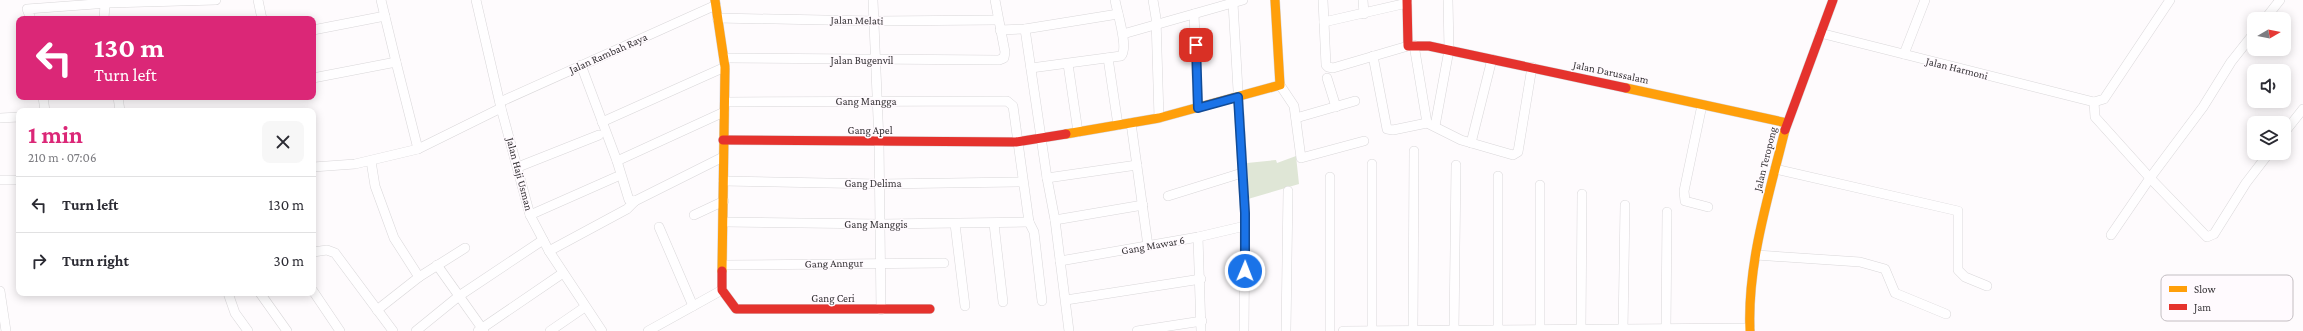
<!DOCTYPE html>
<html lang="en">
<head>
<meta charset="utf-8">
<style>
	:root { --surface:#fff; --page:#f7f7f7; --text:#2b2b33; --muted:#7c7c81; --line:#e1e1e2; --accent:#db2777 }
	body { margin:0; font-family:"Crimson Pro",serif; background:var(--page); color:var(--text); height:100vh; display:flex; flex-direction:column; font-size:15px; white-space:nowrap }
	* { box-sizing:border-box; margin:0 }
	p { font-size:13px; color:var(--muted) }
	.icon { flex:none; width:22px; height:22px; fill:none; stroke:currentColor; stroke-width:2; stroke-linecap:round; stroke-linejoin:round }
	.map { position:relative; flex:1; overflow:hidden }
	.side { position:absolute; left:16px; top:108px; width:300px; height:188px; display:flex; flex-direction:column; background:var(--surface); border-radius:8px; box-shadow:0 2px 10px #0003 }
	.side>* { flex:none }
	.top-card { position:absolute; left:16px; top:16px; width:300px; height:84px; border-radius:8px; box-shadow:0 2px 10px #0003; background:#db2777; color:#fff; overflow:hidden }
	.needle { width:26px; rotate:80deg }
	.fabs { position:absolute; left:2247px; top:12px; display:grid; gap:8px }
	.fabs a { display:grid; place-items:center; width:44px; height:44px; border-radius:8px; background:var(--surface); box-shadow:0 2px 10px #0003; font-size:20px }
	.pin { position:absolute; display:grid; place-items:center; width:34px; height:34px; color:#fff; margin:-17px; border-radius:8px; box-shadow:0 2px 6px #0006 }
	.me { position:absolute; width:44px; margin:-22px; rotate:1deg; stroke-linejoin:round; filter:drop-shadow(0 0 3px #0008) }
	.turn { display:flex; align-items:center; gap:14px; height:84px; padding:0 12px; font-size:18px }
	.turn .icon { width:52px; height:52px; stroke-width:2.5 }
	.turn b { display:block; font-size:28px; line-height:34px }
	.round { display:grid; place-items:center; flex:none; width:42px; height:42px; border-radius:8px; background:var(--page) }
	.summary { display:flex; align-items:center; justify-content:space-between; height:68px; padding:0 12px }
	h1 { font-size:24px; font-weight:700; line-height:30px; color:var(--accent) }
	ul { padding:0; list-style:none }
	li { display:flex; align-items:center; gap:12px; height:56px; padding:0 12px; border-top:1px solid var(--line) }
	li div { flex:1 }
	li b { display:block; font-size:15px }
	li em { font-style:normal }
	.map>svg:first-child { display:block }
</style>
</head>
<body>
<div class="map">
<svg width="2303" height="331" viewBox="0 0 2303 331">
	<rect width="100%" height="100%" fill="#fefbfd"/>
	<polygon fill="#dfe6d6" points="1296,156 1299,184 1248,199 1247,163 1276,160 1277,163"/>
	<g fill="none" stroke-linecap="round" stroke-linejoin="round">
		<g stroke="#d9d7d9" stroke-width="10">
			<g id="street">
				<polyline points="258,0 262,19"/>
				<polyline points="381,0 396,62"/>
				<polyline points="476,0 501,108 530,215 549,251 602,331"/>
				<polyline points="873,0 879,142 881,310"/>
				<polyline points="1153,0 1156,18 1159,118"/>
				<polyline points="1323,0 1324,22 1407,3"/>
				<polyline points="1363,0 1364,14"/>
				<polyline points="1233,3 1245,213 1244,331"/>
				<polyline points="1194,14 1198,108"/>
				<polyline points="717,18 875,21 997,20"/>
				<polyline points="31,19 27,9 109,3 216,0"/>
				<polyline points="104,19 105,4"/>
				<polyline points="2265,19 2280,0"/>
				<polyline points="1324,22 1326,65 1328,67 1333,68 1408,46"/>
				<polyline points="1025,29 1047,178 1055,220 1069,331"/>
				<polyline points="313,30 385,16"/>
				<polyline points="1000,30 1025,29 1118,14"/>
				<polyline points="1820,33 2094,102"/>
				<polyline points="2254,33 2231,62 2203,107 2150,178 2207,237 2214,234 2246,183 2269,153"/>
				<polyline points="1123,34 1243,0"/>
				<polyline points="1414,45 1427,123 1461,140 1513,155 1518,152 1532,67"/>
				<polyline points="1904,54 1925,0"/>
				<polyline points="1373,56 1387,129 1393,130 1427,123"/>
				<polyline points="724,58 999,60 1004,58 1005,52 995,0"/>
				<polyline points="1108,58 1118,125"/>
				<polyline points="1068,64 1078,132"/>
				<polyline points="581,65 617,161 629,200 635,201 723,157"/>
				<path d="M 1031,68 L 1121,56 C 1129,48 1117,12 1115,0"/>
				<polyline points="313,78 396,62 418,149"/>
				<polyline points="1327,78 1336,107"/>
				<polyline points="1280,85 1294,106 1301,158 1364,141"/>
				<polyline points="43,97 45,111"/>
				<polyline points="118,97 120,111"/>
				<polyline points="500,102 716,5"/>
				<polyline points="725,102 1007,101 1013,106 1029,222"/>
				<polyline points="2094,102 2095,117 2150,178 2111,235"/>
				<polyline points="2094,102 2104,99 2170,0"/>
				<polyline points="1702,105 1684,191 1685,201 1708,207"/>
				<polyline points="0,118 19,117"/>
				<polyline points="1296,118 1355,101"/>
				<polyline points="602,122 725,67"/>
				<polyline points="1131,123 1148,246"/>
				<polyline points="1435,126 1449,50 1448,0"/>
				<polyline points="2284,133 2303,109"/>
				<polyline points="1471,143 1492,59"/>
				<polyline points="371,161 375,186 394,238 419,277"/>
				<polyline points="617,161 724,112"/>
				<polyline points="1372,164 1372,331"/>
				<polyline points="313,167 355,164 418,149 501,108"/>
				<polyline points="518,167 599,135"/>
				<polyline points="1775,169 1958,211 1958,270 1965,277 1987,286"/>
				<polyline points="1330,177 1330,331"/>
				<polyline points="1047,178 1137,165"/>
				<polyline points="0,180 19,180"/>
				<polyline points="723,181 879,184 1022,182"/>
				<polyline points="1540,185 1540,331"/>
				<polyline points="1168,196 1242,173"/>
				<polyline points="530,215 616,177"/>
				<polyline points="694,215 724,201"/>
				<polyline points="1055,220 1143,205"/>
				<polyline points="724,222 880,224 1029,222"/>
				<polyline points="1029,222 1034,232 1042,301"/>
				<polyline points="955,224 965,306"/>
				<polyline points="994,224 1003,302"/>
				<polyline points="659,227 693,306"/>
				<polyline points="1198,237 1201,331"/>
				<polyline points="549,251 627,209 635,201"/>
				<polyline points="313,252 327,250 335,253 393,331"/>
				<polyline points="1756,255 1860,262 1885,269 1895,293 1946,314"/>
				<polyline points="1060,261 1198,237 1245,226"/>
				<polyline points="437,265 484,331"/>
				<polyline points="724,265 944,263"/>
				<polyline points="0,291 6,331"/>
				<polyline points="313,291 340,331"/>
				<polyline points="228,293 235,313 248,331"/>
				<polyline points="260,293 287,331"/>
				<polyline points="1066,300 1201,279"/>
				<polyline points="377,310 419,277 465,248"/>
				<polyline points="416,331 459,296 543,240"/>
				<polyline points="478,331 563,273"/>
				<polyline points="550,331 585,307"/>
				<polyline points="648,331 722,290"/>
				<polyline points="1137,331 1202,321"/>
				<polyline points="1286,331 1288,191"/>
				<polyline points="1343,331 1750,328"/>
				<polyline points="1413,331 1414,151"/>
				<polyline points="1454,331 1456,165"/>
				<polyline points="1498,331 1498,176"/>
				<polyline points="1581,331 1582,194"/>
				<polyline points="1623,331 1625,205"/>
				<polyline points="1666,331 1667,212"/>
			</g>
		</g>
		<g stroke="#d9d7d9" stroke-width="10">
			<g id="slow">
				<polyline points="715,0 725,67 722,271"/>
				<polyline points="1626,88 1787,123"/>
				<polyline points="1066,134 1159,118 1280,85 1275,0"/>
				<path d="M 1750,331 C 1747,263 1769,195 1785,130"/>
			</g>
		</g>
		<g stroke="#d9d7d9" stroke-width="10">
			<g id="jam">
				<polyline points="1407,0 1408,46 1429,46 1626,88"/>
				<polyline points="1785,130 1833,0"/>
				<polyline points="723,140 1016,142 1066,134"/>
				<polyline points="722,271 722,290 736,309 930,309"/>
			</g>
		</g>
		<use href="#street" stroke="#fffeff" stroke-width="9"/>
		<use href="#slow" stroke="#ff9f0a" stroke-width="9"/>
		<use href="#jam" stroke="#e5322d" stroke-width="9"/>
	</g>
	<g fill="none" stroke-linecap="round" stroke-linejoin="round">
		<g stroke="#114b97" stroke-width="10">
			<polyline id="route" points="1196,45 1198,108 1238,97 1245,213 1245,271"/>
		</g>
		<use href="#route" stroke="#1a73e8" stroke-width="7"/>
	</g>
	<g text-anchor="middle" stroke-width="3" stroke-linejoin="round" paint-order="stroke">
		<g font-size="11" fill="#363336" stroke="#fffafe">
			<text transform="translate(857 20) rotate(1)" y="4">Jalan Melati</text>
			<text transform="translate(608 53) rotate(-24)" y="4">Jalan Rambah Raya</text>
			<text x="862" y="64">Jalan Bugenvil</text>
			<text transform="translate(1957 68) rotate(14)" y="4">Jalan Harmoni</text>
			<text transform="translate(1611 72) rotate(12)" y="4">Jalan Darussalam</text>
			<text x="866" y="105">Gang Mangga</text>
			<text x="870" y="134">Gang Apel</text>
			<text transform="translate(1765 159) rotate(-76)" y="4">Jalan Teropong</text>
			<text transform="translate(520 174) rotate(75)" y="4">Jalan Haji Usman</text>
			<text x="873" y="187">Gang Delima</text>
			<text x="876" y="228">Gang Manggis</text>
			<text transform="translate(1153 245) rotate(-10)" y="4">Gang Mawar 6</text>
			<text transform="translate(834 263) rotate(-1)" y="4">Gang Anngur</text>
			<text x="833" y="302">Gang Ceri</text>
		</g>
	</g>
	<rect x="2161" y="275" width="132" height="46" rx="6" fill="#fffafe" stroke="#c3bec2" stroke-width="1"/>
	<rect x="2169" y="286" width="18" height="6" fill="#ff9f0a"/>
	<rect x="2169" y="304" width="18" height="6" fill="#e5322d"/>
	<g font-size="11" fill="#363336">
		<text x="2194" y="293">Slow</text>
		<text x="2194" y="311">Jam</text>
	</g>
</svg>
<div class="fabs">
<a><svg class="needle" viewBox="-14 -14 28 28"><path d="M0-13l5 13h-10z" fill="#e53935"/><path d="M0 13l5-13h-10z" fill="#7c7c81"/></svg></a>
<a><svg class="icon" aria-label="sound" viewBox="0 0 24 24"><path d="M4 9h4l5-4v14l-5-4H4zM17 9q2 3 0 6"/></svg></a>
<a><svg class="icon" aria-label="layers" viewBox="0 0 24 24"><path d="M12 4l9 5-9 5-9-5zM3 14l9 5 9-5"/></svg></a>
</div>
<div class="pin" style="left:1196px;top:45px;background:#d93025"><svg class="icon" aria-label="arrive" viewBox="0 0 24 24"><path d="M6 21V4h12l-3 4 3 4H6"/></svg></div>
<svg class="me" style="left:1245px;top:271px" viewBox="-20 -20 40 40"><circle r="17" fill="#1a73e8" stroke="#fff" stroke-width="3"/><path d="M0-11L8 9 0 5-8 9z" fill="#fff"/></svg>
<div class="top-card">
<div class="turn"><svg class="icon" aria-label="left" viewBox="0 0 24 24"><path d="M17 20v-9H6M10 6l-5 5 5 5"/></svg><div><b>130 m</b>Turn left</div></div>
</div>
<section class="side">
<div class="summary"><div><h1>1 min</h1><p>210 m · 07:06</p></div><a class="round"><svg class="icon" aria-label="close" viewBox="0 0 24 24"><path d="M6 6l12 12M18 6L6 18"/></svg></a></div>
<ul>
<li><svg class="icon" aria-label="left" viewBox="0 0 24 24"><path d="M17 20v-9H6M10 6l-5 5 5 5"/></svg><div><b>Turn left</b></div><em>130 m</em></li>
<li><svg class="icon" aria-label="right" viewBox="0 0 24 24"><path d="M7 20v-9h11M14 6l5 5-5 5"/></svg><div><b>Turn right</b></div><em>30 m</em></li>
</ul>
</section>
</div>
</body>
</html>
